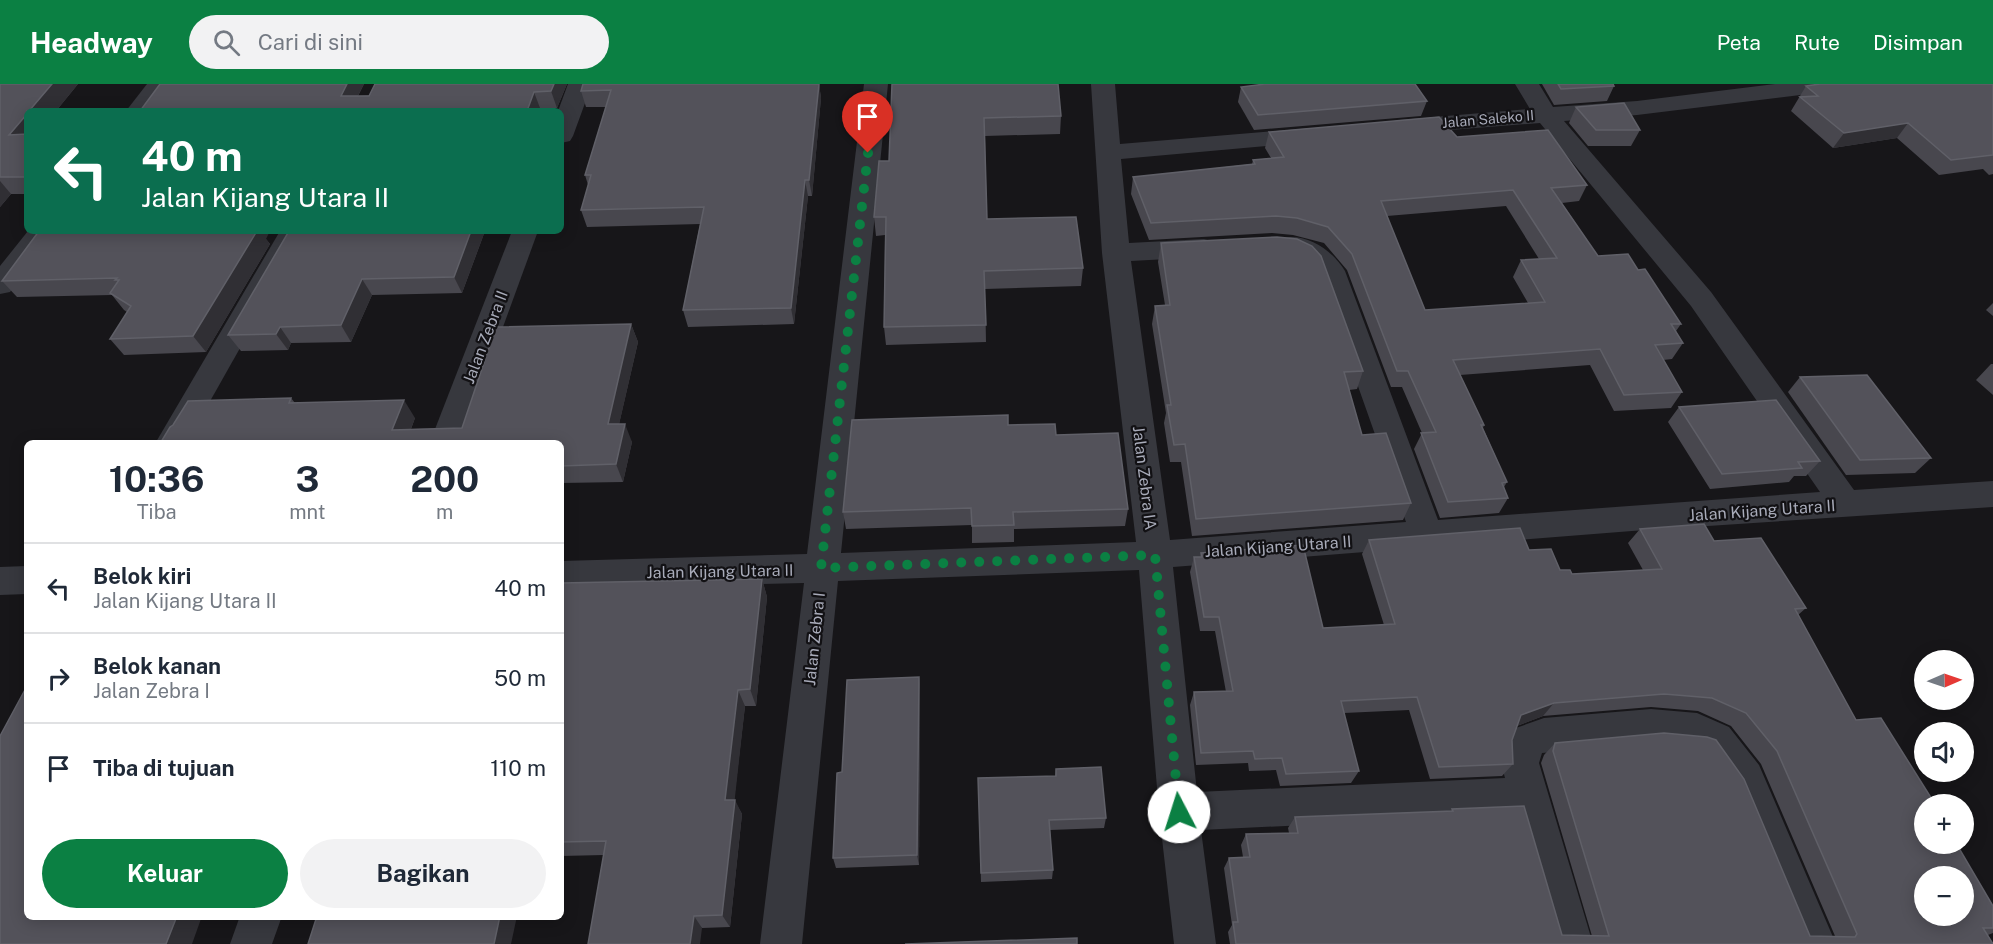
<!DOCTYPE html>
<html lang="id">
<head>
<meta charset="utf-8">
<style>
	:root { --surface:#fff; --page:#f2f2f3; --text:#1f2937; --muted:#747a83; --line:#e0e1e3; --accent:#0b8043 }
	body { margin:0; font-family:"Public Sans",sans-serif; background:var(--page); color:var(--text); height:100vh; display:flex; flex-direction:column; font-size:22px; white-space:nowrap }
	* { box-sizing:border-box; margin:0 }
	p { font-size:20px; color:var(--muted) }
	.icon { flex:none; width:33px; height:33px; fill:none; stroke:currentColor; stroke-width:2; stroke-linecap:round; stroke-linejoin:round }
	.map { position:relative; flex:1; overflow:hidden }
	.side { position:absolute; left:24px; top:356px; width:540px; height:480px; display:flex; flex-direction:column; background:var(--surface); border-radius:9px; box-shadow:0 3px 15px #0003 }
	.side>* { flex:none }
	.guide { position:absolute; left:24px; top:24px; width:540px; height:126px; border-radius:9px; box-shadow:0 3px 15px #0003; background:#0b6e4f; color:#fff; overflow:hidden }
	.needle { width:39px; rotate:88deg }
	.controls { position:absolute; left:1914px; top:566px; display:grid; gap:12px }
	.controls a { display:grid; place-items:center; width:60px; height:60px; border-radius:50%; background:var(--surface); box-shadow:0 3px 15px #0003; font-size:30px }
	.pin { position:absolute; display:grid; place-items:center; width:51px; height:51px; color:#fff; margin:-62px -26px; border-radius:50% 50% 50% 0; rotate:-45deg; box-shadow:0 0 6px #0007 }
	.pin .icon { rotate:45deg }
	.me { position:absolute; width:66px; margin:-33px; rotate:355deg; stroke-linejoin:round; filter:drop-shadow(0 0 4px #0008) }
	.turn { display:flex; align-items:center; gap:21px; height:126px; padding:0 18px; font-size:27px }
	.turn .icon { width:78px; height:78px; stroke-width:2.5 }
	.turn b { display:block; font-size:42px; line-height:51px }
	.eta { display:flex; justify-content:space-evenly; align-items:center; height:102px; text-align:center }
	.eta b { font-size:36px; font-weight:700; line-height:42px }
	.button { display:flex; gap:12px; margin-top:auto; padding:12px 18px }
	.button a { flex:1; height:69px; border-radius:36px; background:var(--accent); color:#fff; font-size:24px; font-weight:700; line-height:69px; text-align:center }
	.button a+a { background:var(--page); color:var(--text) }
	ul { padding:0; list-style:none }
	li { display:flex; align-items:center; gap:18px; height:90px; padding:0 18px; border-top:2px solid var(--line) }
	li div { flex:1 }
	li b { display:block; font-size:22px }
	li em { font-style:normal }
	header { display:flex; align-items:center; gap:36px; box-sizing:border-box; height:84px; padding:0 30px; background:var(--accent); color:#fff }
	header strong { font-size:28px }
	nav { display:flex; gap:33px; margin-inline-start:auto; font-size:21px }
	.search { width:420px; height:54px; background:var(--page); display:flex; align-items:center; gap:15px; box-sizing:border-box; padding:0 21px; border-radius:33px; color:var(--muted); font-size:22px }
	.map>svg:first-child { display:block }
</style>
</head>
<body>
<header>
<strong>Headway</strong>
<div class="search"><svg class="icon" aria-label="search" viewBox="0 0 24 24"><circle cx="10" cy="10" r="6"/><path d="M15 15l6 6"/></svg>Cari di sini</div>
<nav><a>Peta</a><a>Rute</a><a>Disimpan</a></nav>
</header>
<div class="map">
<svg width="1993" height="860" viewBox="0 0 1993 860">
	<rect width="100%" height="100%" fill="#171619"/>
	<g fill="none" stroke-linecap="round" stroke-linejoin="round">
		<g fill="#37383e" fill-rule="evenodd">
			<polygon points="147,0 171,0 150,27 126,27"/>
			<polygon points="568,0 592,0 573,52 570,57 561,59 561,27 558,27"/>
			<path d="M 864,0 L 888,0 L 841,469 L 1136,458 L 1102,169 L 1091,0 L 1115,0 L 1120,60 L 1311,44 L 1320,46 L 1323,51 L 1320,56 L 1311,58 L 1121,75 L 1129,159 L 1204,155 L 1214,158 L 1218,164 L 1214,170 L 1204,173 L 1131,177 L 1170,456 L 1406,438 L 1318,189 L 1302,174 L 1275,167 L 1272,161 L 1275,155 C 1304,147 1330,163 1345,187 L 1438,436 L 1820,408 L 1691,222 L 1540,39 L 1399,50 L 1390,48 L 1387,43 L 1390,38 L 1399,36 L 1530,25 L 1515,0 L 1539,0 L 1553,23 L 1637,17 L 1775,0 L 1845,0 L 1841,5 L 1833,7 L 1637,31 L 1564,37 L 1711,208 L 1854,406 L 1993,397 L 1993,423 L 1632,447 L 1173,483 L 1197,708 L 1505,694 C 1499,674 1504,664 1513,645 L 1544,634 L 1651,625 L 1697,629 L 1729,643 L 1759,681 L 1836,860 L 1794,860 L 1730,706 L 1703,667 L 1693,663 L 1651,659 L 1542,669 L 1539,679 L 1593,860 L 1551,860 L 1515,731 L 1201,746 L 1216,860 L 1174,860 L 1159,728 L 1139,486 L 838,497 L 802,860 L 760,860 L 804,499 L 561,505 L 561,477 L 807,470 Z"/>
			<polygon points="28,147 55,147 10,208 0,210 0,182"/>
			<polygon points="280,147 306,147 187,358 156,358"/>
			<polygon points="512,147 538,147 461,358 430,358"/>
			<polygon points="27,482 27,510 0,511 0,483"/>
			<polygon points="240,832 282,832 272,860 230,860"/>
		</g>
	</g>
	<g fill="#48474e" fill-rule="evenodd">
		<polygon points="0,0 78,0 56,27 27,27 27,110 11,110 0,123"/>
		<polygon points="160,0 364,0 358,12 567,0 557,24 540,24 539,27 140,27"/>
		<polygon points="819,0 821,14 812,112 808,112 794,240 688,243 683,226 700,140 587,143 581,126 588,101 585,91 606,23 586,23 581,7"/>
		<polygon points="892,0 1061,32 1060,50 985,52 987,135 1083,184 1081,202 985,205 986,258 886,261 884,243 885,151 876,152 874,133 889,77"/>
		<polygon points="1542,0 1613,0 1614,2 1607,17 1554,21"/>
		<polygon points="1993,0 1993,90 1989,91 1983,85 1939,91 1897,54 1833,64 1791,27 1806,2"/>
		<polygon points="1241,3 1427,17 1421,32 1254,46 1238,18"/>
		<polygon points="1576,23 1640,46 1631,62 1588,62 1569,39"/>
		<path d="M 1269,48 L 1457,53 L 1587,101 L 1579,117 L 1562,119 L 1598,172 L 1638,186 L 1681,240 L 1676,247 L 1683,259 L 1672,275 L 1663,276 L 1682,308 L 1671,324 L 1614,327 L 1590,281 L 1460,291 L 1484,341 L 1483,344 L 1507,398 L 1504,403 L 1508,414 L 1499,429 L 1440,434 L 1414,365 L 1422,349 L 1402,303 L 1391,303 L 1347,186 L 1324,159 L 1293,151 L 1272,149 L 1149,156 L 1131,110 L 1133,93 L 1252,80 L 1253,76 L 1271,74 L 1265,64 ZM 1506,122 L 1539,175 L 1521,176 L 1513,193 L 1528,219 L 1425,226 L 1387,132 Z"/>
		<polygon points="289,147 485,147 462,209 372,211 351,258 291,259 288,266 241,267 228,251"/>
		<polygon points="266,155 270,160 206,268 124,271 110,255 127,228 124,226 112,211 17,213 2,197"/>
		<polygon points="1161,159 1363,287 1357,305 1349,306 1362,351 1411,419 1403,436 1192,452 1181,378 1170,378 1164,339 1166,329 1152,240 1155,222 1165,221 1158,178"/>
		<polygon points="1993,219 1993,232 1986,226"/>
		<polygon points="631,240 638,258 619,340 632,358 623,398 561,399 561,358 173,341 291,314 295,319 415,334 411,345 462,344"/>
		<polygon points="1991,280 1993,280 1993,311 1976,296"/>
		<polygon points="1800,293 1931,374 1915,389 1846,391 1788,308"/>
		<polygon points="1679,323 1820,377 1806,392 1794,392 1789,398 1710,405 1668,338"/>
		<polygon points="1008,341 1056,351 1128,425 1125,442 1014,445 1014,458 972,459 972,441 846,445 843,428"/>
		<polygon points="1640,445 1714,457 1806,524 1798,531 1856,636 1924,720 1993,822 1993,849 1988,851 1993,860 1230,860 1228,848 1232,841 1224,784 1229,774 1243,773 1241,761 1246,750 1289,749 1288,744 1295,733 1450,728 1452,725 1562,851 1592,852 1541,679 1544,671 1555,659 1810,852 1835,852 1761,680 1731,642 1698,627 1651,623 1543,632 1517,642 1512,656 1513,680 1502,692 1430,695 1409,626 1344,629 1359,687 1351,699 1280,702 1276,686 1249,687 1248,679 1196,681 1190,621 1194,608 1226,608 1215,547 1200,547 1190,488 1194,473 1200,473 1201,469 1323,544 1384,541 1362,470 1369,456 1529,466 1560,486 1572,490 1643,486 1628,459"/>
		<polygon points="762,495 767,513 756,622 745,622 734,716 742,730 730,843 702,844 604,771 561,772 561,499"/>
		<polygon points="919,593 920,606 919,781 836,784 833,774"/>
		<polygon points="1056,685 1106,734 1104,744 1050,746 1053,786 1052,795 981,798 978,694 1055,692"/>
	</g>
	<g fill="#302f34">
		<polygon points="52,0 78,0 56,27 29,27"/>
		<polygon points="347,0 364,0 350,27 341,12"/>
		<polygon points="554,0 567,0 557,24 551,7"/>
		<polygon points="819,0 821,14 812,112 809,96"/>
		<polygon points="534,8 540,24 539,27 527,27"/>
		<polygon points="27,30 27,62 9,51"/>
		<polygon points="1908,39 1897,54 1833,64 1844,49"/>
		<polygon points="805,96 808,112 794,240 791,224"/>
		<polygon points="0,97 11,110 0,123"/>
		<polygon points="254,147 270,147 266,155 270,160 206,268 193,252"/>
		<polygon points="471,147 485,147 462,209 454,193"/>
		<polygon points="362,195 372,211 351,258 341,241"/>
		<polygon points="631,240 638,258 615,358 608,340"/>
		<polygon points="280,243 291,259 288,266 276,250"/>
		<polygon points="404,316 415,334 406,358 392,346"/>
		<polygon points="625,340 632,358 623,398 616,380"/>
		<polygon points="762,495 767,513 756,622 750,605"/>
		<polygon points="919,593 920,606 919,781 917,771"/>
		<polygon points="738,606 745,622 733,731 725,716"/>
		<polygon points="1554,619 1543,632 1511,644 1521,631"/>
		<polygon points="735,716 742,730 730,843 722,831"/>
		<polygon points="177,832 202,832 192,860 166,860"/>
		<polygon points="500,832 517,832 511,860 494,860"/>
		<polygon points="694,832 702,844 700,860 690,860"/>
	</g>
	<g fill="#53525a" stroke="#606068" stroke-width="1.5" fill-rule="evenodd">
		<polygon points="0,0 52,0 29,27 27,27 27,30 9,51 27,50 27,93 0,93"/>
		<polygon points="160,0 347,0 341,12 369,12 375,0 554,0 551,7 534,8 527,27 140,27"/>
		<polygon points="583,0 819,0 809,96 805,96 791,224 683,226 704,123 581,126 591,91 585,91 611,6 581,7"/>
		<polygon points="892,0 1058,0 1061,32 984,34 987,135 1076,133 1083,184 984,187 986,241 884,243 886,133 874,133 879,77 889,77"/>
		<polygon points="1265,0 1415,0 1427,17 1258,31 1241,3"/>
		<polygon points="1558,0 1613,0 1614,2 1561,5"/>
		<polygon points="1820,0 1993,0 1993,71 1951,76 1908,39 1844,49 1800,13 1818,12 1806,2"/>
		<polygon points="1624,19 1640,46 1596,46 1576,23"/>
		<path d="M 1439,33 L 1457,53 L 1548,46 L 1587,101 L 1551,104 L 1598,172 L 1628,170 L 1638,186 L 1645,185 L 1681,240 L 1671,240 L 1683,259 L 1655,261 L 1682,308 L 1624,311 L 1600,265 L 1453,276 L 1484,341 L 1481,341 L 1507,398 L 1502,399 L 1508,414 L 1448,418 L 1421,349 L 1436,348 L 1408,287 L 1397,287 L 1352,170 L 1328,143 L 1297,134 L 1276,132 L 1151,139 L 1133,93 L 1255,80 L 1253,76 L 1284,73 L 1269,48 ZM 1513,106 L 1557,174 L 1521,176 L 1545,218 L 1425,226 L 1381,117 Z"/>
		<polygon points="39,147 257,147 193,252 110,255 131,222 110,209 119,196 115,196 117,194 2,197"/>
		<polygon points="289,147 471,147 454,193 362,195 341,241 280,243 276,250 228,251"/>
		<polygon points="1277,153 1297,155 1312,162 1321,172 1363,287 1344,288 1362,351 1386,349 1411,419 1196,435 1185,360 1174,361 1167,321 1171,321 1155,222 1170,221 1161,159"/>
		<polygon points="631,240 608,340 625,340 616,380 561,382 561,358 161,358 170,343 173,341 188,317 291,314 289,319 404,316 392,346 462,344 496,243"/>
		<polygon points="1867,291 1931,374 1860,376 1800,293"/>
		<polygon points="1776,316 1820,377 1798,378 1802,384 1722,390 1679,323"/>
		<polygon points="1008,331 1008,341 1055,340 1056,351 1118,349 1128,425 1013,428 1014,441 972,442 971,424 843,428 852,336"/>
		<path d="M 1704,440 L 1714,457 L 1761,454 L 1806,524 L 1795,525 L 1856,636 L 1881,634 L 1935,720 L 1924,720 L 1924,759 L 1956,759 L 1993,822 L 1993,844 L 1983,844 L 1993,860 L 1236,860 L 1233,838 L 1238,838 L 1229,774 L 1250,773 L 1246,750 L 1298,749 L 1295,733 L 1453,727 L 1452,725 L 1524,722 L 1562,851 L 1609,852 L 1553,667 L 1555,659 L 1664,649 L 1707,653 L 1716,656 L 1744,695 L 1810,852 L 1855,853 L 1857,850 L 1777,667 L 1746,629 L 1712,614 L 1664,610 L 1554,619 L 1521,631 L 1512,656 L 1513,680 L 1439,683 L 1417,613 L 1341,617 L 1359,687 L 1286,690 L 1282,674 L 1255,675 L 1253,667 L 1201,669 L 1194,608 L 1233,607 L 1219,533 L 1204,533 L 1194,473 L 1202,473 L 1201,469 L 1303,461 L 1323,544 L 1395,540 L 1369,456 L 1520,444 L 1529,466 L 1551,465 L 1560,486 L 1570,486 L 1572,490 L 1662,485 L 1640,445 ZM 1924,792 L 1964,792 L 1964,831 L 1924,831 Z"/>
		<polygon points="762,495 750,605 738,606 725,716 735,716 722,831 694,832 690,860 588,860 606,757 561,758 561,499"/>
		<polygon points="919,593 917,771 833,774 837,689 842,688 847,596"/>
		<polygon points="27,602 27,832 177,832 166,860 0,860 0,652"/>
		<polygon points="1101,683 1106,734 1049,736 1053,786 981,789 978,694 1056,692 1056,685"/>
		<polygon points="317,832 500,832 494,860 308,860"/>
		<polygon points="1077,854 1077,860 905,860"/>
	</g>
	<g fill="none" stroke-linecap="round" stroke-linejoin="round">
		<polyline stroke="#0b8043" stroke-width="10" stroke-dasharray="0 18" points="868,69 821,484 1155,471 1179,728"/>
	</g>
	<g text-anchor="middle" stroke-width="4.5" stroke-linejoin="round" paint-order="stroke">
		<g font-size="14" fill="#a8abb9" stroke="#121114">
			<text transform="translate(1488 35) rotate(-5)" y="5">Jalan Saleko II</text>
		</g>
		<g font-size="16" fill="#a8abb9" stroke="#121114">
			<text transform="translate(485 253) rotate(-69)" y="6">Jalan Zebra II</text>
			<text transform="translate(1145 394) rotate(83)" y="6">Jalan Zebra IA</text>
			<text transform="translate(1762 426) rotate(-4)" y="6">Jalan Kijang Utara II</text>
			<text transform="translate(1278 462) rotate(-4)" y="6">Jalan Kijang Utara II</text>
			<text transform="translate(720 487) rotate(-1)" y="6">Jalan Kijang Utara II</text>
			<text transform="translate(814 555) rotate(-84)" y="6">Jalan Zebra I</text>
		</g>
	</g>
</svg>
<div class="controls">
<a><svg class="needle" viewBox="-14 -14 28 28"><path d="M0-13l5 13h-10z" fill="#e53935"/><path d="M0 13l5-13h-10z" fill="#747a83"/></svg></a>
<a><svg class="icon" aria-label="sound" viewBox="0 0 24 24"><path d="M4 9h4l5-4v14l-5-4H4zM17 9q2 3 0 6"/></svg></a>
<a>+</a>
<a>−</a>
</div>
<div class="pin" style="left:868px;top:69px;background:#d93025"><svg class="icon" aria-label="arrive" viewBox="0 0 24 24"><path d="M6 21V4h12l-3 4 3 4H6"/></svg></div>
<svg class="me" style="left:1179px;top:728px" viewBox="-20 -20 40 40"><circle r="19" fill="#fff"/><path d="M0-13L10 11 0 6-10 11z" fill="#0b8043"/></svg>
<div class="guide">
<div class="turn"><svg class="icon" aria-label="left" viewBox="0 0 24 24"><path d="M17 20v-9H6M10 6l-5 5 5 5"/></svg><div><b>40 m</b>Jalan Kijang Utara II</div></div>
</div>
<section class="side">
<div class="eta">
<div><b>10:36</b><p>Tiba</p></div>
<div><b>3</b><p>mnt</p></div>
<div><b>200</b><p>m</p></div>
</div>
<ul>
<li><svg class="icon" aria-label="left" viewBox="0 0 24 24"><path d="M17 20v-9H6M10 6l-5 5 5 5"/></svg><div><b>Belok kiri</b><p>Jalan Kijang Utara II</p></div><em>40 m</em></li>
<li><svg class="icon" aria-label="right" viewBox="0 0 24 24"><path d="M7 20v-9h11M14 6l5 5-5 5"/></svg><div><b>Belok kanan</b><p>Jalan Zebra I</p></div><em>50 m</em></li>
<li><svg class="icon" aria-label="arrive" viewBox="0 0 24 24"><path d="M6 21V4h12l-3 4 3 4H6"/></svg><div><b>Tiba di tujuan</b></div><em>110 m</em></li>
</ul>
<div class="button"><a>Keluar</a><a>Bagikan</a></div>
</section>
</div>
</body>
</html>
